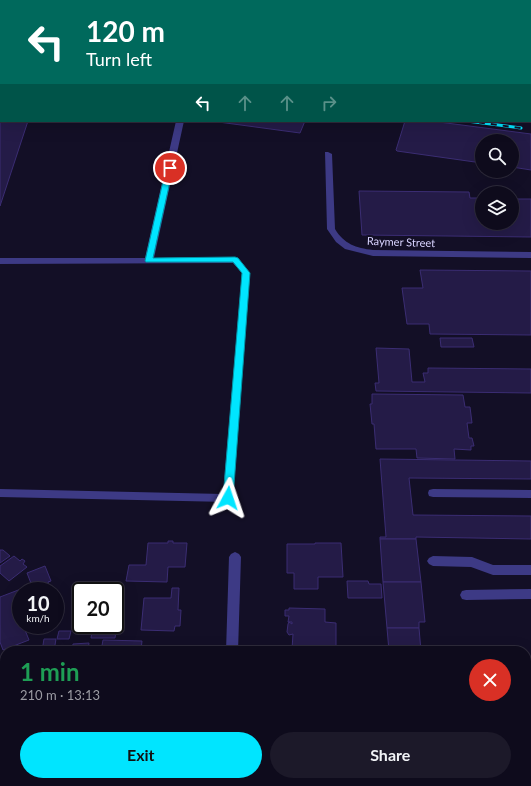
<!DOCTYPE html>
<html lang="en">
<head>
<meta charset="utf-8">
<style>
	:root { --surface:#0e0b1c; --page:#1c1929; --text:#f1f3f6; --muted:#9b9ba3; --line:#2e2b3b; --accent:#00e5ff }
	body { margin:0; font-family:Lato,sans-serif; background:var(--page); color:var(--text); height:100vh; display:flex; flex-direction:column; font-size:15px; white-space:nowrap }
	* { box-sizing:border-box; margin:0 }
	p { font-size:13px; color:var(--muted) }
	.icon { flex:none; width:22px; height:22px; fill:none; stroke:currentColor; stroke-width:2; stroke-linecap:round; stroke-linejoin:round }
	.map { position:relative; flex:1; overflow:hidden }
	.side { position:absolute; left:0px; top:646px; width:531px; height:140px; display:flex; flex-direction:column; background:var(--surface); border-radius:16px 16px 0 0; box-shadow:0 4px 16px #0002,0 0 0 1px var(--line) }
	.side>* { flex:none }
	.top-card { position:absolute; left:0px; top:0px; width:531px; height:122px; box-shadow:0 4px 16px #0002,0 0 0 1px var(--line); background:#00695c; color:#fff; overflow:hidden }
	.tools { position:absolute; left:475px; top:134px; display:grid; gap:8px }
	.tools a { display:grid; place-items:center; width:44px; height:44px; border-radius:50%; background:var(--surface); box-shadow:0 4px 16px #0002,0 0 0 1px var(--line); font-size:20px }
	.speed { position:absolute; left:12px; top:582px; display:flex; gap:8px; font-size:20px; font-weight:700; text-align:center }
	.speed>* { display:grid; place-content:center; width:52px; height:52px; border-radius:50%; background:var(--surface); box-shadow:0 4px 16px #0002,0 0 0 1px var(--line); line-height:1 }
	.speed small { font-size:10px; font-weight:400 }
	.speed .limit { border:2px solid #111; border-radius:6px; background:#fff; color:#111 }
	.pin { position:absolute; display:grid; place-items:center; width:34px; height:34px; color:#fff; margin:-17px; border:2px solid #fff; border-radius:50%; box-shadow:0 1px 4px #0007 }
	.me { position:absolute; width:44px; margin:-22px; rotate:5deg; stroke-linejoin:round; filter:drop-shadow(0 0 3px #0008) }
	.turn { display:flex; align-items:center; gap:14px; height:84px; padding:0 20px; font-size:18px }
	.turn .icon { width:52px; height:52px; stroke-width:2.5 }
	.turn b { display:block; font-size:28px; line-height:34px }
	.lanes { display:flex; align-items:center; height:38px; padding:0 20px; background:#0003; justify-content:center; gap:20px; direction:ltr }
	.lanes .off { opacity:.35 }
	.round { display:grid; place-items:center; flex:none; width:42px; height:42px; border-radius:21px; background:var(--page) }
	.head { display:flex; align-items:center; justify-content:space-between; height:68px; padding:0 20px }
	h1 { font-size:24px; font-weight:700; line-height:30px; color:#1e9e55 }
	.cta { display:flex; gap:8px; margin-top:auto; padding:8px 20px }
	.cta a { flex:1; height:46px; border-radius:24px; background:var(--accent); color:#111; font-size:16px; font-weight:700; line-height:46px; text-align:center }
	.cta a+a { background:var(--page); color:var(--text) }
	.map>svg:first-child { display:block }
</style>
</head>
<body>
<div class="map">
<svg width="531" height="786" viewBox="0 0 531 786">
	<rect width="100%" height="100%" fill="#130f26"/>
	<g fill="#241b47" stroke="#3b2d73">
		<polygon points="378,0 496,0 497,1 379,1"/>
		<polygon points="0,115 1,121 28,121 0,206"/>
		<polygon points="211,121 305,121 300,133"/>
		<polygon points="405,121 431,121 531,134 531,170 512,167 512,141 482,141 482,163 397,151 396,150"/>
		<polygon points="359,191 469,192 470,198 482,198 482,223 512,223 512,199 531,199 531,237 362,235"/>
		<polygon points="420,270 531,271 531,335 430,334 429,324 407,324 402,288 423,288"/>
		<polygon points="440,338 472,338 474,347 441,347"/>
		<polygon points="376,348 409,349 412,382 425,382 423,373 428,373 428,368 531,369 531,393 376,391 375,383 379,383"/>
		<polygon points="372,394 463,395 465,407 470,407 472,423 467,423 469,438 472,438 474,446 471,446 471,450 454,449 455,459 417,458 416,449 376,449 374,424 372,424 370,404 372,404"/>
		<polygon points="380,459 531,461 531,479 409,478 413,515 531,516 531,539 416,537 416,539 380,539 380,537 386,537"/>
		<polygon points="380,539 416,539 421,582 383,582"/>
		<polygon points="168,541 173,541 173,543 187,543 185,567 168,567 167,582 126,581 129,565 146,565 148,543 168,543"/>
		<polygon points="315,543 341,543 343,577 318,577 318,589 294,589 294,573 287,573 287,544 315,544"/>
		<polygon points="0,550 3,550 10,556 0,563"/>
		<polygon points="14,556 20,561 22,559 25,561 23,564 27,567 9,581 0,573 0,566"/>
		<polygon points="45,566 51,581 48,582 50,589 34,591 27,573"/>
		<polygon points="347,581 368,581 369,584 381,584 382,598 348,598"/>
		<polygon points="383,582 421,582 425,622 419,622 419,628 387,628"/>
		<polygon points="172,588 179,588 178,610 181,610 180,626 175,626 174,631 141,630 144,598 171,598"/>
		<polygon points="21,589 21,625 23,625 29,640 3,650 0,642 0,597"/>
		<polygon points="289,608 325,609 325,622 336,623 336,650 297,651 292,649 293,634 289,635 287,632 288,624 289,622 292,624 292,622 288,622 289,616 285,616 285,610 289,610"/>
		<polygon points="115,609 119,609 115,638 91,638 93,625 115,625"/>
		<polygon points="387,628 419,628 421,651 389,651"/>
		<polygon points="59,631 71,631 69,639 57,639"/>
		<polygon points="44,639 56,639 54,651 42,651"/>
		<polygon points="103,640 142,641 141,650 170,651 101,651"/>
		<polygon points="89,643 88,651 72,651 73,644"/>
		<polygon points="0,673 5,673 3,694 5,694 5,710 3,720 0,720"/>
		<rect x="526" y="699" width="5" height="32"/>
		<rect x="526" y="746" width="5" height="35"/>
		<rect x="0" y="762" width="5" height="16"/>
		<polygon points="31,781 76,781 75,785 143,785 144,781 164,781 164,786 30,786"/>
		<polygon points="286,781 369,781 369,784 286,786"/>
		<polygon points="402,781 427,781 436,782 436,783 447,782 452,784 452,786 402,786"/>
	</g>
	<g fill="none" stroke-linecap="round" stroke-linejoin="round">
		<g fill="#3d3a85" fill-rule="evenodd">
			<rect x="40" y="0" width="6" height="1"/>
			<rect x="71" y="0" width="6" height="1"/>
			<rect x="145" y="0" width="6" height="1"/>
			<rect x="360" y="0" width="6" height="1"/>
			<rect x="0" y="102" width="1" height="4"/>
			<polygon points="176,121 184,121 154,258 235,257 238,258 250,273 233,498 232,501 228,502 0,497 0,489 223,494 242,273 233,263 0,264 0,258 145,258"/>
			<polygon points="433,489 531,490 531,498 433,497 429,496 428,493 429,490"/>
			<polygon points="433,556 472,557 493,565 531,565 531,575 493,575 471,567 433,566 429,564 427,561 429,558"/>
			<polygon points="531,589 531,599 466,600 462,599 460,595 462,591 466,590"/>
			<rect x="526" y="658" width="5" height="12"/>
		</g>
		<g fill="#3d3a85" fill-rule="evenodd">
			<polygon points="232,0 238,0 239,1 233,1"/>
			<path d="M 325,152 L 328,152 L 332,154 L 335,229 C 344,244 356,248 373,250 L 531,252 L 531,258 L 373,256 L 345,249 L 336,242 L 327,229 Z"/>
			<polygon points="235,552 239,554 241,557 238,651 226,651 229,557 231,554"/>
			<rect x="220" y="781" width="14" height="5"/>
		</g>
		<g stroke="#00e5ff" stroke-width="3">
			<polyline id="rail" points="467,121 521,128"/>
		</g>
		<use href="#rail" stroke="#130f26" stroke-width="2" stroke-dasharray="6" stroke-linecap="butt"/>
	</g>
	<polygon fill="#00e5ff" stroke="#0095a6" points="170,165 173,168 153,258 235,257 238,258 250,273 233,498 232,500 225,500 223,498 242,273 233,262 146,262 145,261 166,168"/>
	<g text-anchor="middle" stroke-width="4" stroke-linejoin="round" paint-order="stroke">
		<g font-size="11" fill="#d9d4ff" stroke="#130f26">
			<text transform="translate(401 242) rotate(2)" y="4">Raymer Street</text>
		</g>
	</g>
</svg>
<div class="tools">
<a><svg class="icon" aria-label="search" viewBox="0 0 24 24"><circle cx="10" cy="10" r="6"/><path d="M15 15l6 6"/></svg></a>
<a><svg class="icon" aria-label="layers" viewBox="0 0 24 24"><path d="M12 4l9 5-9 5-9-5zM3 14l9 5 9-5"/></svg></a>
</div>
<div class="speed"><div>10<small>km/h</small></div><div class="limit">20</div></div>
<div class="pin" style="left:170px;top:168px;background:#d93025"><svg class="icon" aria-label="arrive" viewBox="0 0 24 24"><path d="M6 21V4h12l-3 4 3 4H6"/></svg></div>
<svg class="me" style="left:228px;top:498px" viewBox="-20 -20 40 40"><path d="M0-17L14 15 0 8-14 15z" fill="#00e5ff" stroke="#fff" stroke-width="4"/></svg>
<div class="top-card">
<div class="turn"><svg class="icon" aria-label="left" viewBox="0 0 24 24"><path d="M17 20v-9H6M10 6l-5 5 5 5"/></svg><div><b>120 m</b>Turn left</div></div>
<div class="lanes"><svg class="icon" aria-label="left" viewBox="0 0 24 24"><path d="M17 20v-9H6M10 6l-5 5 5 5"/></svg><svg class="icon off" aria-label="ahead" viewBox="0 0 24 24"><path d="M12 20V5M6 11l6-6 6 6"/></svg><svg class="icon off" aria-label="ahead" viewBox="0 0 24 24"><path d="M12 20V5M6 11l6-6 6 6"/></svg><svg class="icon off" aria-label="right" viewBox="0 0 24 24"><path d="M7 20v-9h11M14 6l5 5-5 5"/></svg></div>
</div>
<section class="side">
<div class="head"><div><h1>1 min</h1><p>210 m · 13:13</p></div><a class="round" style="background:#d93025;color:#fff"><svg class="icon" aria-label="close" viewBox="0 0 24 24"><path d="M6 6l12 12M18 6L6 18"/></svg></a></div>
<div class="cta"><a>Exit</a><a>Share</a></div>
</section>
</div>
</body>
</html>
